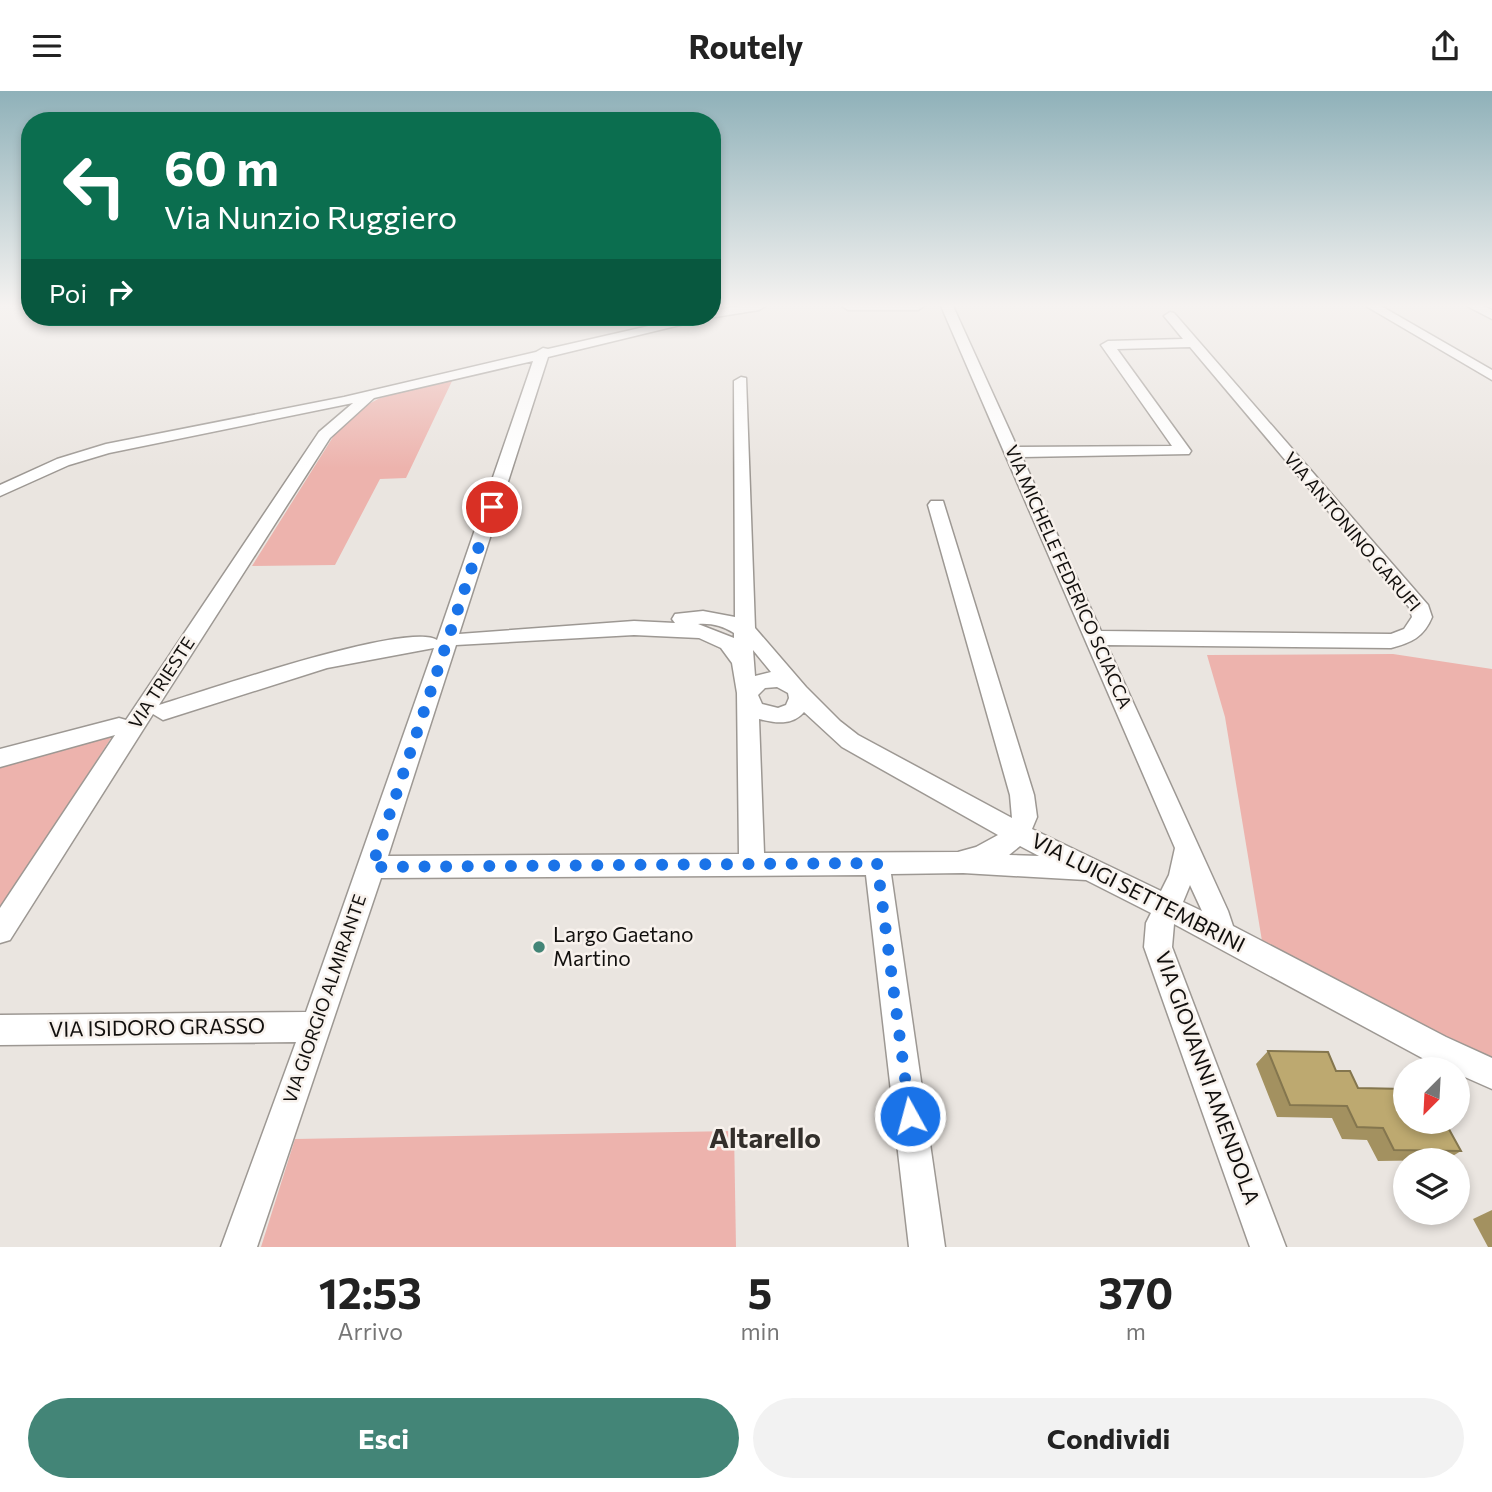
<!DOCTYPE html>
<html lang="it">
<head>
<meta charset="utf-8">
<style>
	:root { --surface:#fff; --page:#f2f2f2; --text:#222; --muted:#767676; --accent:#438577 }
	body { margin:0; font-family:Commissioner,sans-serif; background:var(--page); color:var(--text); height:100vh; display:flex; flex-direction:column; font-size:26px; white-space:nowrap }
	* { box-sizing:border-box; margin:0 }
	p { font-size:23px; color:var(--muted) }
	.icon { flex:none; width:38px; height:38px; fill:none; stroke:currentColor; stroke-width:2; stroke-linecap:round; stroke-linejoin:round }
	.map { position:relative; height:1156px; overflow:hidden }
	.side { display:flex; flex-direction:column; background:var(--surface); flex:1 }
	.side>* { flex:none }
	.banner { position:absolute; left:21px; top:21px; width:700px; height:214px; border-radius:28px; box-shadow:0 4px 10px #0003; background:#0b6e4f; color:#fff; overflow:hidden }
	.needle { width:46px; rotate:204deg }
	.controls { position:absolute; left:1393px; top:966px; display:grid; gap:14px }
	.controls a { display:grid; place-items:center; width:77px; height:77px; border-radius:50%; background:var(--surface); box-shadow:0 4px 10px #0003; font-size:35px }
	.pin { position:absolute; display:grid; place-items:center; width:60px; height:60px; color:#fff; margin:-30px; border:4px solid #fff; border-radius:50%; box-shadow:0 2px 7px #0007 }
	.me { position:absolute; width:77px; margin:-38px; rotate:353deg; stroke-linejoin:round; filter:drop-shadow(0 0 5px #0008) }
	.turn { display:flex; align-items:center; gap:24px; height:147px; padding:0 28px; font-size:32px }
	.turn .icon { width:91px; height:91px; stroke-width:2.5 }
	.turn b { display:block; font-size:49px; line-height:60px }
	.then { display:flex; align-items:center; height:66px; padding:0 28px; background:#0003; gap:14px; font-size:26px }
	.eta { display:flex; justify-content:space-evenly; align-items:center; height:119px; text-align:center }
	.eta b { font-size:42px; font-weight:700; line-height:49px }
	.button { display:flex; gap:14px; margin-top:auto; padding:14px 28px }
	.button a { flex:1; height:80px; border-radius:42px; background:var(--accent); color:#fff; font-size:28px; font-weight:700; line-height:80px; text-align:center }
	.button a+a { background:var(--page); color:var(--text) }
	header { display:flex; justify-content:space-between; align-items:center; height:91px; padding:0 28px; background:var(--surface); font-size:32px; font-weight:700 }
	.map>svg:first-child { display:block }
</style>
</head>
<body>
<header><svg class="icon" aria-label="menu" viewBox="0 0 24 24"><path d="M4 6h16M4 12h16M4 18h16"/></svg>Routely<svg class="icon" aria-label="share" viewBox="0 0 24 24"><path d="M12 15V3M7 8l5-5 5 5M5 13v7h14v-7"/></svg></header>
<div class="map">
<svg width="1492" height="1156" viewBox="0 0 1492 1156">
	<rect width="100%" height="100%" fill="#eae5e0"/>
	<g fill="#edb3ad">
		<polygon points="453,288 406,387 380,388 335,474 252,475 338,338 363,316 380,307"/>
		<polygon points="1393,563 1492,578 1492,971 1263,856 1225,626 1207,564"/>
		<polygon points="113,644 0,819 0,675"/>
		<polygon points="734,1040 736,1156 261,1156 295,1048"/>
	</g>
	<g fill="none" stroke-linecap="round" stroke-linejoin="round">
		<g stroke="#9d9893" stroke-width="3">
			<g id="minor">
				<path d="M 740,215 L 765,215 L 759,219 L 709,227 L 548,266 L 459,543 L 634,530 L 675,532 L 672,528 L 675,523 L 703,520 L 735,526 L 734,290 L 741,286 L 746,287 L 755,537 L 806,596 L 840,630 L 858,644 L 1012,727 L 1010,704 L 928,414 L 931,410 L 943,410 L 1034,704 L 1037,726 L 1032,738 L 1161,800 L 1169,784 L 1175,757 L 941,215 L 953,215 L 1017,356 L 1172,355 L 1101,254 L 1108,250 L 1183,248 L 1164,225 L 1170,221 L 1174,222 L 1428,514 L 1432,526 C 1424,546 1411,552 1391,557 L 1107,554 L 1228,820 L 1233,835 L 1446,946 L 1492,967 L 1492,998 L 1458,983 L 1458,978 L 1447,978 L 1424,968 L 1174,833 L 1172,856 L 1286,1156 L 1250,1156 L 1144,856 L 1146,832 L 1151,822 L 1086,789 L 963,782 L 891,783 L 945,1156 L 909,1156 L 866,784 L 381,787 L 257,1156 L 221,1156 L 296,951 L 0,954 L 0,924 L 306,921 L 434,557 L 327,577 L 163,629 L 153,623 L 10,849 L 0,852 L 0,817 L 115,644 L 0,676 L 0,658 L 119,627 L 126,629 L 319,341 L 353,312 L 109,362 L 69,374 L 0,405 L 0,394 L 57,368 L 106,353 L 344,306 L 536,261 L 543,257 L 548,258 L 688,226 L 712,226 L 712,220 ZM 1190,256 L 1409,516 L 1412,526 L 1404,538 L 1391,543 L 1101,540 L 1022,366 L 1189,363 L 1191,360 L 1117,258 ZM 533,270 L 437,549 C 407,530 202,601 159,614 L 330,347 L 374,307 ZM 698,533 C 711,532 723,535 734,542 L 734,547 ZM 634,544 L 699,547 L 721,557 L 732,572 L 737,602 L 739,763 L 388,765 L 456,554 ZM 753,559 L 771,581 L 755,585 ZM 777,596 L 788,602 L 789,607 L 786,614 L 778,617 L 762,613 L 758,604 L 765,597 ZM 804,621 L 842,656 L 998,744 L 976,756 L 958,761 L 764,762 L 759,628 C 775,632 792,635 804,621 ZM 1020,755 L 1039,765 L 1009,764 ZM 1190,794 L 1202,820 L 1183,811 Z"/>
				<polygon points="842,215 924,215 918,219 848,219"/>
				<polygon points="1366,215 1381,215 1492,279 1492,289"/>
				<polygon points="1467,215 1483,215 1492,219 1492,228"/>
			</g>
		</g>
		<use href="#minor" fill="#fff" fill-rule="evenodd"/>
	</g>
	<g fill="#a39160">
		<polygon points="1268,960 1336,980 1358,997 1461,1060 1446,1069 1378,1070 1367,1049 1342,1048 1332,1027 1277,1026 1256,973"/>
		<polygon points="1492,1119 1492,1156 1488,1156 1473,1128"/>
	</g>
	<polygon fill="#bda970" stroke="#84764e" stroke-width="2" points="1268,960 1328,961 1336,980 1350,980 1358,997 1405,998 1405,1031 1445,1031 1461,1060 1394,1059 1383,1037 1357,1036 1347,1015 1290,1014"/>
	<linearGradient id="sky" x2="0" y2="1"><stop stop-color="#8fb1b9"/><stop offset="0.57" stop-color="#f6f3f1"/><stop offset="1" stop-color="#f6f3f1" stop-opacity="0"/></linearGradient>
	<rect width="1492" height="377" fill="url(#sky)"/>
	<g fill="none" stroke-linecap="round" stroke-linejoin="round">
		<polyline stroke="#1a73e8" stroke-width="12" stroke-dasharray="0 21.6" points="492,416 372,776 877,772 910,1025"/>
	</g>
	<circle fill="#438577" stroke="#f8f2ed" stroke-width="2.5" cx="539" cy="856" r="7"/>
	<g text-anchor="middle" stroke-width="5" stroke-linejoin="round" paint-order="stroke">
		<g font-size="18" fill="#12100e" stroke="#f8f2ed">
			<text transform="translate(1352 441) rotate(50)" y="6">VIA ANTONINO GARUFI</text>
			<text transform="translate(1068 486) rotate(66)" y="6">VIA MICHELE FEDERICO SCIACCA</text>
			<text transform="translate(162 592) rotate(-57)" y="6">VIA TRIESTE</text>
			<text transform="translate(325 908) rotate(-71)" y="6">VIA GIORGIO ALMIRANTE</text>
		</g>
		<g font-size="21" fill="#12100e" stroke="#f8f2ed">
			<text transform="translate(1138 802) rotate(27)" y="7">VIA LUIGI SETTEMBRINI</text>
			<text transform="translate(157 937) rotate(-1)" y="7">VIA ISIDORO GRASSO</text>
			<text transform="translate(1207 987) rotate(70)" y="7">VIA GIOVANNI AMENDOLA</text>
		</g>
		<g font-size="21" fill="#12100e" stroke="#f8f2ed" text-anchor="start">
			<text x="553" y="851">Largo Gaetano<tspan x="553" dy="24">Martino</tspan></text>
		</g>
		<g font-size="28" font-weight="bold" fill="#332f2b" stroke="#f8f2ed">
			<text x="765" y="1057">Altarello</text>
		</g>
	</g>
</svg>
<div class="controls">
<a><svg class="needle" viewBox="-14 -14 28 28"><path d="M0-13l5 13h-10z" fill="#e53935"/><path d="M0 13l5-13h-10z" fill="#767676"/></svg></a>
<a><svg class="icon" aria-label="layers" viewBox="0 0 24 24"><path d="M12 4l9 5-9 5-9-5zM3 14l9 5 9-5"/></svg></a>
</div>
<div class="pin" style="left:492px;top:416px;background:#d93025"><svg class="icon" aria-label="arrive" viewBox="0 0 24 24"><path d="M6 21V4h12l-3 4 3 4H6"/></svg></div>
<svg class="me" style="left:910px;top:1025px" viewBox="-20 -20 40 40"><circle r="17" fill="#1a73e8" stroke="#fff" stroke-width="3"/><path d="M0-11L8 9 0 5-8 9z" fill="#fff"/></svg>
<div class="banner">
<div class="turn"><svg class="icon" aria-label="left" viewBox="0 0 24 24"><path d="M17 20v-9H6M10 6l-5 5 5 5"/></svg><div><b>60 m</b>Via Nunzio Ruggiero</div></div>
<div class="then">Poi<svg class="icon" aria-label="right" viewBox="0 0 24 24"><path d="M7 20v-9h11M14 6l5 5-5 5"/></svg></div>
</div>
</div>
<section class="side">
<div class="eta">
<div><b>12:53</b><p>Arrivo</p></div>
<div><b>5</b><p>min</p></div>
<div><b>370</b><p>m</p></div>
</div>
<div class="button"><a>Esci</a><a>Condividi</a></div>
</section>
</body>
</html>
